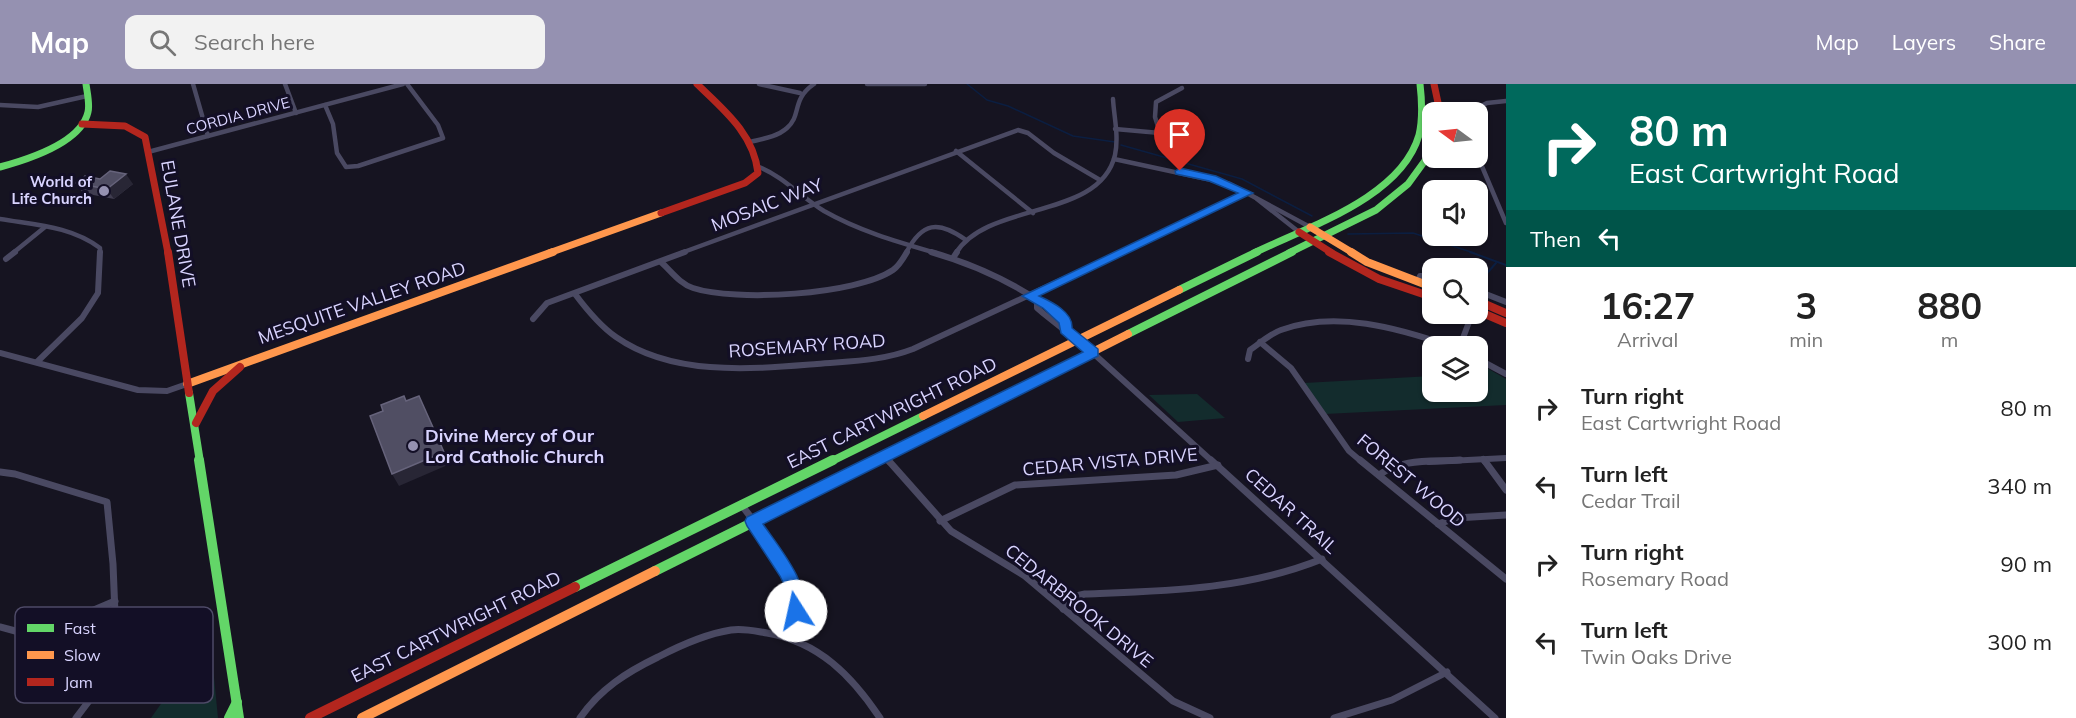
<!DOCTYPE html>
<html lang="en">
<head>
<meta charset="utf-8">
<style>
	:root { --surface:#fff; --page:#f2f2f2; --text:#222; --muted:#767676; --accent:#9591b1 }
	body { margin:0; font-family:Mulish,sans-serif; background:var(--page); color:var(--text); height:100vh; display:flex; flex-direction:column; font-size:22px; white-space:nowrap }
	* { box-sizing:border-box; margin:0 }
	p { font-size:20px; color:var(--muted) }
	.icon { flex:none; width:33px; height:33px; fill:none; stroke:currentColor; stroke-width:2; stroke-linecap:round; stroke-linejoin:round }
	.map { position:relative; flex:1; overflow:hidden }
	.drawer { display:flex; flex-direction:column; background:var(--surface); width:570px }
	.drawer>* { flex:none }
	.hud { background:#00695c; color:#fff; overflow:hidden }
	.needle { width:39px; rotate:285deg }
	.buttons { position:absolute; left:1422px; top:18px; display:grid; gap:12px }
	.buttons a { display:grid; place-items:center; width:66px; height:66px; border-radius:12px; background:var(--surface); box-shadow:0 2px 4px #0004; font-size:30px }
	.pin { position:absolute; display:grid; place-items:center; width:51px; height:51px; color:#fff; margin:-62px -26px; border-radius:50% 50% 50% 0; rotate:-45deg; box-shadow:0 0 6px #0007 }
	.pin .icon { rotate:45deg }
	.me { position:absolute; width:66px; margin:-33px; rotate:350deg; stroke-linejoin:round; filter:drop-shadow(0 0 4px #0008) }
	.turn { display:flex; align-items:center; gap:21px; height:126px; padding:0 24px; font-size:27px }
	.turn .icon { width:78px; height:78px; stroke-width:2.5 }
	.turn b { display:block; font-size:42px; line-height:51px }
	.then { display:flex; align-items:center; height:57px; padding:0 24px; background:#0003; gap:12px; font-size:22px }
	.eta { display:flex; justify-content:space-evenly; align-items:center; height:102px; text-align:center }
	.eta b { font-size:36px; font-weight:700; line-height:42px }
	ul { padding:0; list-style:none }
	li { display:flex; align-items:center; gap:18px; height:78px; padding:0 24px }
	li div { flex:1 }
	li b { display:block; font-size:22px }
	li em { font-style:normal }
	header { display:flex; align-items:center; gap:36px; box-sizing:border-box; height:84px; padding:0 30px; background:var(--accent); color:#fff }
	header strong { font-size:28px }
	nav { display:flex; gap:33px; margin-inline-start:auto; font-size:21px }
	.search { width:420px; height:54px; background:var(--page); display:flex; align-items:center; gap:15px; box-sizing:border-box; padding:0 21px; border-radius:12px; color:var(--muted); font-size:22px }
	main { display:flex; flex:1; min-height:0 }
	.map>svg:first-child { display:block }
</style>
</head>
<body>
<header>
<strong>Map</strong>
<div class="search"><svg class="icon" aria-label="search" viewBox="0 0 24 24"><circle cx="10" cy="10" r="6"/><path d="M15 15l6 6"/></svg>Search here</div>
<nav><a>Map</a><a>Layers</a><a>Share</a></nav>
</header>
<main>
<div class="map">
<svg width="1506" height="634" viewBox="0 0 1506 634">
	<rect width="100%" height="100%" fill="#161421"/>
	<g fill="#132c2d">
		<polygon points="1478,279 1506,295 1506,321 1325,330 1304,299 1432,292 1432,308 1478,308"/>
		<polygon points="1197,310 1225,334 1178,338 1149,311"/>
		<polygon points="207,580 213,583 218,634 151,634 184,587"/>
	</g>
	<g fill="none" stroke-linecap="round" stroke-linejoin="round">
		<g stroke="#0b1e41" stroke-width="1.5">
			<polyline points="967,0 987,16 1008,22 1073,52 1115,58"/>
			<polyline points="1121,61 1242,95 1312,132"/>
			<polyline points="1348,150 1413,149 1474,169"/>
		</g>
		<g stroke="#0b1e41" stroke-width="2">
			<polyline points="1470,168 1506,181"/>
			<polyline points="1482,195 1496,179"/>
		</g>
		<g stroke="#4a4962" stroke-width="4.5">
			<polyline points="193,0 208,52"/>
			<polyline points="285,0 296,29"/>
			<polyline points="759,0 800,9"/>
			<polyline points="867,0 925,0"/>
			<polyline points="0,21 38,23 87,12"/>
			<polyline points="325,21 333,40 337,69 346,83 358,82 443,54 438,41 407,0"/>
			<polyline points="1469,28 1487,19 1506,17"/>
			<polyline points="1115,45 1160,49 1155,33 1156,18 1182,4"/>
			<path d="M 750,58 C 762,55 777,53 787,44 C 802,31 791,16 814,0"/>
			<polyline points="956,67 1033,129"/>
			<polyline points="148,68 403,0"/>
			<polyline points="1478,73 1506,139"/>
			<polyline points="1114,75 1230,100 1310,143"/>
			<path d="M 759,83 C 784,93 801,113 824,127 C 859,147 898,158 936,169"/>
			<polyline points="1257,115 1299,148"/>
			<path d="M 0,135 C 35,141 71,142 100,164 L 100,169"/>
			<polyline points="13,169 45,143"/>
			<polyline points="681,169 1018,46 1028,49 1054,69 1100,96"/>
			<path d="M 906,169 C 922,138 938,136 966,156"/>
			<path d="M 956,169 C 988,117 1100,136 1115,71 C 1119,52 1114,33 1113,15"/>
			<polyline points="1119,169 1247,109"/>
		</g>
		<g stroke="#4a4962" stroke-width="6">
			<path d="M 931,168 C 980,182 1027,205 1066,237 L 1065,246"/>
			<polyline points="953,174 957,168"/>
			<polyline points="6,175 15,168"/>
			<path d="M 661,178 C 671,187 680,200 693,204 C 735,218 856,211 893,186 C 899,182 903,175 907,168"/>
			<polyline points="1418,198 1420,192 1432,192"/>
			<polyline points="1478,207 1506,218"/>
			<path d="M 575,210 C 587,226 600,242 616,253 C 673,293 753,285 817,280 C 850,277 882,277 913,265 L 1122,168"/>
			<polyline points="1037,218 1037,224 1044,230 1093,269 1213,378"/>
			<polyline points="533,235 547,219 685,168"/>
			<polyline points="1260,258 1291,284 1349,367 1362,378"/>
			<polyline points="1460,262 1472,230"/>
			<polyline points="0,269 138,306 167,307 187,300"/>
			<path d="M 1248,275 L 1250,266 C 1260,259 1270,250 1281,246 C 1335,226 1398,244 1450,262"/>
			<polyline points="1478,275 1506,290"/>
			<polyline points="37,278 82,234 98,209 100,168"/>
			<polyline points="885,373 889,378"/>
			<polyline points="1483,375 1485,378"/>
			<polyline points="1429,378 1506,374"/>
		</g>
		<g stroke="#4a4962" stroke-width="7">
			<polyline points="888,376 951,447 1025,492 1173,617 1210,634"/>
			<polyline points="1211,376 1495,634"/>
			<polyline points="1360,376 1506,495"/>
			<polyline points="1484,376 1506,406"/>
			<polyline points="0,388 15,390 107,418 113,480 117,580 76,634"/>
			<path d="M 1379,391 C 1402,374 1432,378 1460,376"/>
			<path d="M 741,420 C 762,450 799,487 796,527 C 795,536 790,545 788,554"/>
			<polyline points="940,437 1015,401 1176,391 1218,381"/>
			<polyline points="1438,440 1456,434 1506,431"/>
			<path d="M 1063,525 L 1076,512 L 1085,510 C 1166,507 1245,506 1322,475"/>
			<polyline points="0,543 19,548 42,548 115,517"/>
			<path d="M 580,634 C 600,605 627,588 658,573 C 681,561 705,550 731,546 C 743,544 755,547 767,549 C 819,558 852,592 880,634"/>
			<polyline points="1334,634 1392,616 1447,588"/>
		</g>
		<g stroke="#63d668" stroke-width="7">
			<path d="M 0,83 C 26,76 81,59 88,28 C 90,20 87,8 86,0"/>
			<path d="M 1254,169 C 1307,143 1401,114 1419,51 C 1423,34 1422,17 1420,0"/>
			<polyline points="1289,169 1376,126 1408,100 1432,67"/>
		</g>
		<g stroke="#63d668" stroke-width="8">
			<polyline points="1179,206 1257,168"/>
			<polyline points="1128,250 1292,168"/>
			<polyline points="189,309 200,378"/>
			<polyline points="830,378 923,332"/>
		</g>
		<g stroke="#63d668" stroke-width="10">
			<polyline points="199,376 239,634"/>
			<polyline points="655,487 874,378"/>
			<polyline points="575,503 833,376"/>
			<polyline points="229,634 237,618"/>
		</g>
		<g stroke="#ff974d" stroke-width="7">
			<polyline points="1310,143 1353,169"/>
			<polyline points="549,169 661,129"/>
		</g>
		<g stroke="#ff974d" stroke-width="8">
			<polyline points="1351,168 1367,178 1432,203"/>
			<polyline points="187,300 553,168"/>
			<polyline points="923,332 1179,206"/>
			<polyline points="875,378 1128,250"/>
		</g>
		<g stroke="#ff974d" stroke-width="10">
			<polyline points="874,378 878,376"/>
			<polyline points="362,634 655,487"/>
		</g>
		<g stroke="#b3261e" stroke-width="7">
			<polyline points="1434,0 1440,28"/>
			<polyline points="82,40 125,42 145,53 168,169"/>
			<path d="M 661,129 L 745,99 L 758,89 C 754,50 724,26 697,0"/>
			<polyline points="1299,148 1332,169"/>
		</g>
		<g stroke="#b3261e" stroke-width="8">
			<polyline points="168,168 189,309"/>
			<polyline points="1329,168 1379,195 1432,213"/>
			<polyline points="1478,217 1506,229"/>
			<polyline points="1478,227 1506,239"/>
			<polyline points="196,339 213,307 240,283"/>
		</g>
		<polyline stroke="#b3261e" stroke-width="10" points="310,634 575,503"/>
	</g>
	<polygon fill="#403d50" points="100,95 133,100 114,115 83,109 75,99"/>
	<g fill="#282635">
		<polygon points="126,90 133,100 114,115 107,105"/>
		<polygon points="419,312 450,380 399,402 392,390"/>
	</g>
	<g fill="#504e63" stroke="#66637b" stroke-width="1.5">
		<polygon points="110,87 126,90 107,105 75,99 85,92 100,95"/>
		<polygon points="404,312 406,317 419,312 444,368 392,390 370,332 383,327 381,321"/>
	</g>
	<path fill="#1a73e8" stroke="#114b97" stroke-width="1.5" d="M 1180,84 L 1216,92 L 1253,109 L 1039,212 C 1052,218 1073,228 1072,244 L 1098,265 L 1098,272 L 763,440 C 778,462 814,504 802,532 L 796,535 L 790,532 L 787,507 L 780,492 L 747,442 L 745,437 L 747,433 L 1083,268 L 1061,249 L 1059,239 L 1043,224 L 1022,212 L 1238,109 L 1209,97 L 1176,90 L 1175,87 Z"/>
	<g fill="#9591b1" stroke="#130f26" stroke-width="2">
		<circle cx="104" cy="107" r="6"/>
		<circle cx="413" cy="362" r="6"/>
	</g>
	<g text-anchor="middle" stroke-width="6" stroke-linejoin="round" paint-order="stroke">
		<g font-size="15" fill="#d9d4ff" stroke="#130f26">
			<text transform="translate(238 32) rotate(-15)" y="5">CORDIA DRIVE</text>
		</g>
		<g font-size="15" font-weight="bold" fill="#d9d4ff" stroke="#130f26" text-anchor="end">
			<text x="92" y="103">World of<tspan x="92" dy="17">Life Church</tspan></text>
		</g>
		<g font-size="18" fill="#d9d4ff" stroke="#130f26">
			<text transform="translate(767 121) rotate(-21)" y="6">MOSAIC WAY</text>
			<text transform="translate(178 140) rotate(80)" y="6">EULANE DRIVE</text>
			<text transform="translate(362 219) rotate(-19)" y="6">MESQUITE VALLEY ROAD</text>
			<text transform="translate(807 262) rotate(-4)" y="6">ROSEMARY ROAD</text>
			<text transform="translate(892 329) rotate(-26)" y="6">EAST CARTWRIGHT ROAD</text>
			<text transform="translate(1110 378) rotate(-5)" y="6">CEDAR VISTA DRIVE</text>
			<text transform="translate(1411 397) rotate(40)" y="6">FOREST WOOD</text>
			<text transform="translate(1291 427) rotate(42)" y="6">CEDAR TRAIL</text>
			<text transform="translate(1079 522) rotate(39)" y="6">CEDARBROOK DRIVE</text>
			<text transform="translate(456 543) rotate(-26)" y="6">EAST CARTWRIGHT ROAD</text>
		</g>
		<g font-size="18" font-weight="bold" fill="#d9d4ff" stroke="#130f26" text-anchor="start">
			<text x="425" y="358">Divine Mercy of Our<tspan x="425" dy="21">Lord Catholic Church</tspan></text>
		</g>
	</g>
	<rect x="15" y="523" width="198" height="96" rx="9" fill="#130f26" stroke="#4e4a67" stroke-width="1.5"/>
	<rect x="27" y="540" width="27" height="8" fill="#63d668"/>
	<rect x="27" y="567" width="27" height="8" fill="#ff974d"/>
	<rect x="27" y="594" width="27" height="8" fill="#b3261e"/>
	<g font-size="16" fill="#d9d4ff">
		<text x="64" y="550">Fast</text>
		<text x="64" y="577">Slow</text>
		<text x="64" y="604">Jam</text>
	</g>
</svg>
<div class="buttons">
<a><svg class="needle" viewBox="-14 -14 28 28"><path d="M0-13l5 13h-10z" fill="#e53935"/><path d="M0 13l5-13h-10z" fill="#767676"/></svg></a>
<a><svg class="icon" aria-label="sound" viewBox="0 0 24 24"><path d="M4 9h4l5-4v14l-5-4H4zM17 9q2 3 0 6"/></svg></a>
<a><svg class="icon" aria-label="search" viewBox="0 0 24 24"><circle cx="10" cy="10" r="6"/><path d="M15 15l6 6"/></svg></a>
<a><svg class="icon" aria-label="layers" viewBox="0 0 24 24"><path d="M12 4l9 5-9 5-9-5zM3 14l9 5 9-5"/></svg></a>
</div>
<div class="pin" style="left:1180px;top:87px;background:#d93025"><svg class="icon" aria-label="arrive" viewBox="0 0 24 24"><path d="M6 21V4h12l-3 4 3 4H6"/></svg></div>
<svg class="me" style="left:796px;top:527px" viewBox="-20 -20 40 40"><circle r="19" fill="#fff"/><path d="M0-13L10 11 0 6-10 11z" fill="#1a73e8"/></svg>
</div>
<section class="drawer">
<div class="hud">
<div class="turn"><svg class="icon" aria-label="right" viewBox="0 0 24 24"><path d="M7 20v-9h11M14 6l5 5-5 5"/></svg><div><b>80 m</b>East Cartwright Road</div></div>
<div class="then">Then<svg class="icon" aria-label="left" viewBox="0 0 24 24"><path d="M17 20v-9H6M10 6l-5 5 5 5"/></svg></div>
</div>
<div class="eta">
<div><b>16:27</b><p>Arrival</p></div>
<div><b>3</b><p>min</p></div>
<div><b>880</b><p>m</p></div>
</div>
<ul>
<li><svg class="icon" aria-label="right" viewBox="0 0 24 24"><path d="M7 20v-9h11M14 6l5 5-5 5"/></svg><div><b>Turn right</b><p>East Cartwright Road</p></div><em>80 m</em></li>
<li><svg class="icon" aria-label="left" viewBox="0 0 24 24"><path d="M17 20v-9H6M10 6l-5 5 5 5"/></svg><div><b>Turn left</b><p>Cedar Trail</p></div><em>340 m</em></li>
<li><svg class="icon" aria-label="right" viewBox="0 0 24 24"><path d="M7 20v-9h11M14 6l5 5-5 5"/></svg><div><b>Turn right</b><p>Rosemary Road</p></div><em>90 m</em></li>
<li><svg class="icon" aria-label="left" viewBox="0 0 24 24"><path d="M17 20v-9H6M10 6l-5 5 5 5"/></svg><div><b>Turn left</b><p>Twin Oaks Drive</p></div><em>300 m</em></li>
</ul>
</section>
</main>
</body>
</html>
